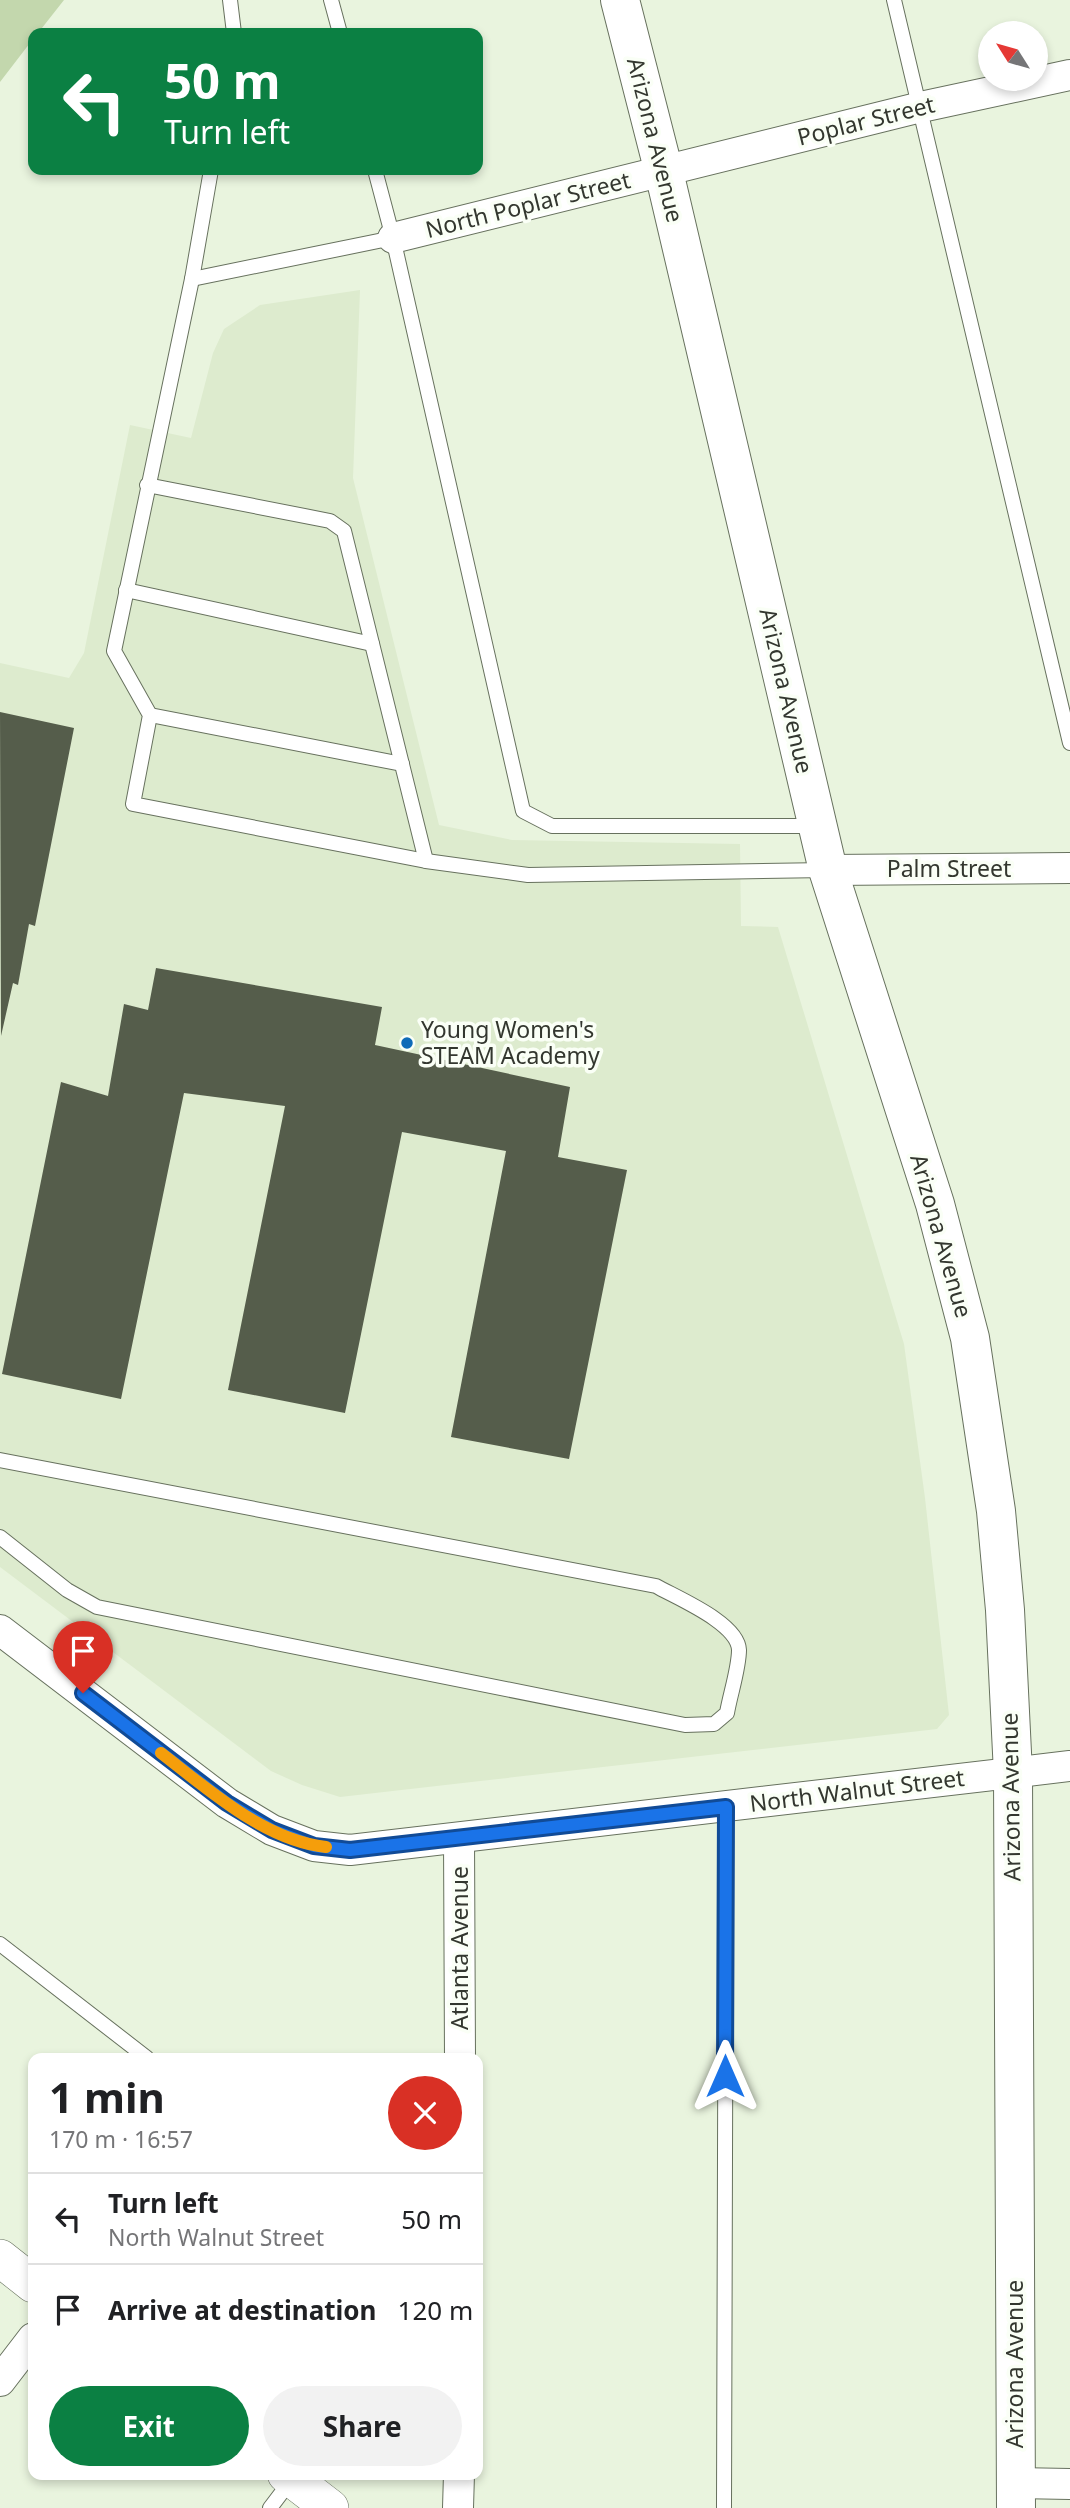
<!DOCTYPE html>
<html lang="en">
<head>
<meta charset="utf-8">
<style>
	:root { --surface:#fff; --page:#f2f2f2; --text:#202124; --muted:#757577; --line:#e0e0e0; --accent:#0b8043 }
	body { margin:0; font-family:"Noto Sans",sans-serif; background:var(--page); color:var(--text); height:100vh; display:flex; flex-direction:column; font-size:26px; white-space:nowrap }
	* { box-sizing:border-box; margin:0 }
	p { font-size:23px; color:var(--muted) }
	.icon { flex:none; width:38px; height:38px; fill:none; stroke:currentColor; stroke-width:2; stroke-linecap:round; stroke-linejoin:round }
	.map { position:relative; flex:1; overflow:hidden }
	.details { position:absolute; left:28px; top:2053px; width:455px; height:427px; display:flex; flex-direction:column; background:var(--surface); border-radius:14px; box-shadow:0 4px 10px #0003 }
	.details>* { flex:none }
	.top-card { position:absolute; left:28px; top:28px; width:455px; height:147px; border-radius:14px; box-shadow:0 4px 10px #0003; background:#0b8043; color:#fff; overflow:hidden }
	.needle { width:46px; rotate:307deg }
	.tools { position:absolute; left:978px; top:21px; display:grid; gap:14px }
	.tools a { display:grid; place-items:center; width:70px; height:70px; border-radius:50%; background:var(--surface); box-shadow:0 4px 10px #0003; font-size:35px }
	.pin { position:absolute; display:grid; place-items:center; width:60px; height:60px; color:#fff; margin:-72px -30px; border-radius:50% 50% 50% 0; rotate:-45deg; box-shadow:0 0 7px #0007 }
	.pin .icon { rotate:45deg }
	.me { position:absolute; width:77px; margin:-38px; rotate:0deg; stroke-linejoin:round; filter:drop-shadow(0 0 5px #0008) }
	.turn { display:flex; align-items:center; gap:24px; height:147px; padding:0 21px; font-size:32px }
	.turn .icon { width:91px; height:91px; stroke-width:2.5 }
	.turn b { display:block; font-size:49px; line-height:60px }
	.round { display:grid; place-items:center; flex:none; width:74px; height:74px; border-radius:37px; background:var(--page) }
	.head { display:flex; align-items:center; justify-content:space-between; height:119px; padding:0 21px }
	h1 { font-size:42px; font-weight:700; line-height:52px }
	.primary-button { display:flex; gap:14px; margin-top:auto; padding:14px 21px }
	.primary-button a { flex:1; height:80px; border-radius:42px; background:var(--accent); color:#fff; font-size:28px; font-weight:700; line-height:80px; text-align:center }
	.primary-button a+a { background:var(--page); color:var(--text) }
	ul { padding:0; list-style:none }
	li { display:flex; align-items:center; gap:21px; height:91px; padding:0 21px; border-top:2px solid var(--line) }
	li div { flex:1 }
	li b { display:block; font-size:26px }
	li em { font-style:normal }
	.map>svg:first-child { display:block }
</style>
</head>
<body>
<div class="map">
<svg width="1070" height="2508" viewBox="0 0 1070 2508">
	<rect width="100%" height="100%" fill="#e9f4de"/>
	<polygon fill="#ddebce" points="360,290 353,478 439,825 512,840 740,844 741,926 778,927 904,1344 925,1498 949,1715 937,1729 340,1797 302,1785 271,1771 0,1567 0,663 69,678 84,653 130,425 191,438 213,353 224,329 260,305"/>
	<polygon fill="#c3d7ad" points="0,0 64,0 38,33 33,33 33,39 0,82"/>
	<g fill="#555d4b">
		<polygon points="0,712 74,728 35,926 29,924 18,985 13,983 1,1036"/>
		<polygon points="156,968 382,1007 375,1045 570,1087 558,1157 627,1170 569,1459 451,1437 506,1151 402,1132 345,1413 228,1390 285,1106 184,1093 121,1399 2,1374 61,1082 108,1096 124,1004 148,1010"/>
	</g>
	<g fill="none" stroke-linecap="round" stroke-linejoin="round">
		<g stroke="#67715e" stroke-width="16">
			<g id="service">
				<polyline points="230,0 234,33"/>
				<polyline points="331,0 340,33"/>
				<polyline points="894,0 1070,743"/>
				<polyline points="211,170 192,279 114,651 150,715 133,804 426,861 528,875 827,870"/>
				<polyline points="375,170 393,238 523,811 552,826 816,826"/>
				<polyline points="192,279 393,238"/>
				<polyline points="147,485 330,521 344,531 426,861"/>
				<polyline points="126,590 372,644"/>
				<polyline points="150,715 402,764"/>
				<path d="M 0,1460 L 656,1586 C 677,1598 738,1623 739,1650 C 739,1668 730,1695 727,1713 L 714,1724 L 685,1725 L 97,1607 L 67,1590 L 0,1537"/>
				<polyline points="0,1944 147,2058"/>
				<polyline points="270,2508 292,2479"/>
				<polyline points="724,2508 726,1806"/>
			</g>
		</g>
		<g stroke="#67715e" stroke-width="32">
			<g id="minor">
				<polyline points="393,238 921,107 1070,75"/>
				<polyline points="828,870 1070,868"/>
				<polyline points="0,1630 227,1803 272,1830 314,1846 350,1850 1070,1766"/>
				<polyline points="459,1838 460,2058"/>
				<polyline points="0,2381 33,2338"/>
				<polyline points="1016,2483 1070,2484"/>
				<polyline points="458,2508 459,2474"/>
			</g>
		</g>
		<g stroke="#67715e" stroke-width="38">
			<g id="tertiary">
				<polyline points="0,2258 33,2284"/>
				<polyline points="286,2474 330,2508"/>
			</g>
		</g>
		<g stroke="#67715e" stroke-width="40">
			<polyline id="secondary" points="620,0 664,172 828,870 935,1204 970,1338 996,1511 1005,1610 1013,1773 1016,2508"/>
		</g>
		<use href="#service" stroke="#fff" stroke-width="14"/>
		<use href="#minor" stroke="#fff" stroke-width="30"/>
		<use href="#tertiary" stroke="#fff" stroke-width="37"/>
		<use href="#secondary" stroke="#fff" stroke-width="38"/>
	</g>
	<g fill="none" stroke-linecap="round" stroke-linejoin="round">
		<g stroke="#114b97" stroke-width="18">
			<polyline id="route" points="83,1693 227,1803 272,1830 314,1846 350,1850 726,1807 725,2076"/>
		</g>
		<use href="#route" stroke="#1a73e8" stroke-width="12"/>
		<path stroke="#f59e0b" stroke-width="12" d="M 161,1753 C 209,1790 264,1840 326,1847"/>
	</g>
	<circle fill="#0f6bb8" stroke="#fafff6" stroke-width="2.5" cx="407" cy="1043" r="7"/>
	<g text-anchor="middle" stroke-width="7" stroke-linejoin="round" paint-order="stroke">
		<g font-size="23" fill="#33372f" stroke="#fafff6">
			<text transform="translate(866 121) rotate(-14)" y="8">Poplar Street</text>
			<text transform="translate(655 140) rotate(76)" y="8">Arizona Avenue</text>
			<text transform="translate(528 205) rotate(-14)" y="8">North Poplar Street</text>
			<text transform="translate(786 691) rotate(77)" y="8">Arizona Avenue</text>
			<text x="949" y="877">Palm Street</text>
			<text transform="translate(941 1236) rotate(74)" y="8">Arizona Avenue</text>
			<text transform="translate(857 1791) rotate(-7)" y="8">North Walnut Street</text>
			<text transform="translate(1011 1797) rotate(-91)" y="8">Arizona Avenue</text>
			<text transform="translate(460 1948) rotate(-90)" y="8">Atlanta Avenue</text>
			<text transform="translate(1015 2364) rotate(-90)" y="8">Arizona Avenue</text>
		</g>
		<g font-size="23" fill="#33372f" stroke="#fafff6" text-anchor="start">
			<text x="421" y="1038">Young Women's<tspan x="421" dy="26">STEAM Academy</tspan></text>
		</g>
	</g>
</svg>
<div class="tools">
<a><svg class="needle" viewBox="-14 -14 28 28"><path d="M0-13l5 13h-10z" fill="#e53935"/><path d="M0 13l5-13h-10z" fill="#757577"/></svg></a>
</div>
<div class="pin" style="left:83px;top:1693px;background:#d93025"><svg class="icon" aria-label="arrive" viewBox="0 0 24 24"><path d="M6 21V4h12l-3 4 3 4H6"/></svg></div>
<svg class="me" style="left:725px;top:2076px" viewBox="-20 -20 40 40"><path d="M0-17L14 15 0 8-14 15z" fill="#1a73e8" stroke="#fff" stroke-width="4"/></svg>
<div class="top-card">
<div class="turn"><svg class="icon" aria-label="left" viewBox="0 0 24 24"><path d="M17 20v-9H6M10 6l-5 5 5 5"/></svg><div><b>50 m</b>Turn left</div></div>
</div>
<section class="details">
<div class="head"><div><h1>1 min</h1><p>170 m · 16:57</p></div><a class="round" style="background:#d93025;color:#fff"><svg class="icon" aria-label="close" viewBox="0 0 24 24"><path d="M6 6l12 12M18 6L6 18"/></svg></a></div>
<ul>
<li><svg class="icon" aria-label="left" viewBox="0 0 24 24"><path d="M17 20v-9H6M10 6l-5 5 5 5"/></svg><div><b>Turn left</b><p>North Walnut Street</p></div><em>50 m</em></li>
<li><svg class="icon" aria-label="arrive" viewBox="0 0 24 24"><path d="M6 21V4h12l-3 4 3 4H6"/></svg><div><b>Arrive at destination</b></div><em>120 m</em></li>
</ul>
<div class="primary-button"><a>Exit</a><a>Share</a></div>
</section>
</div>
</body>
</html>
